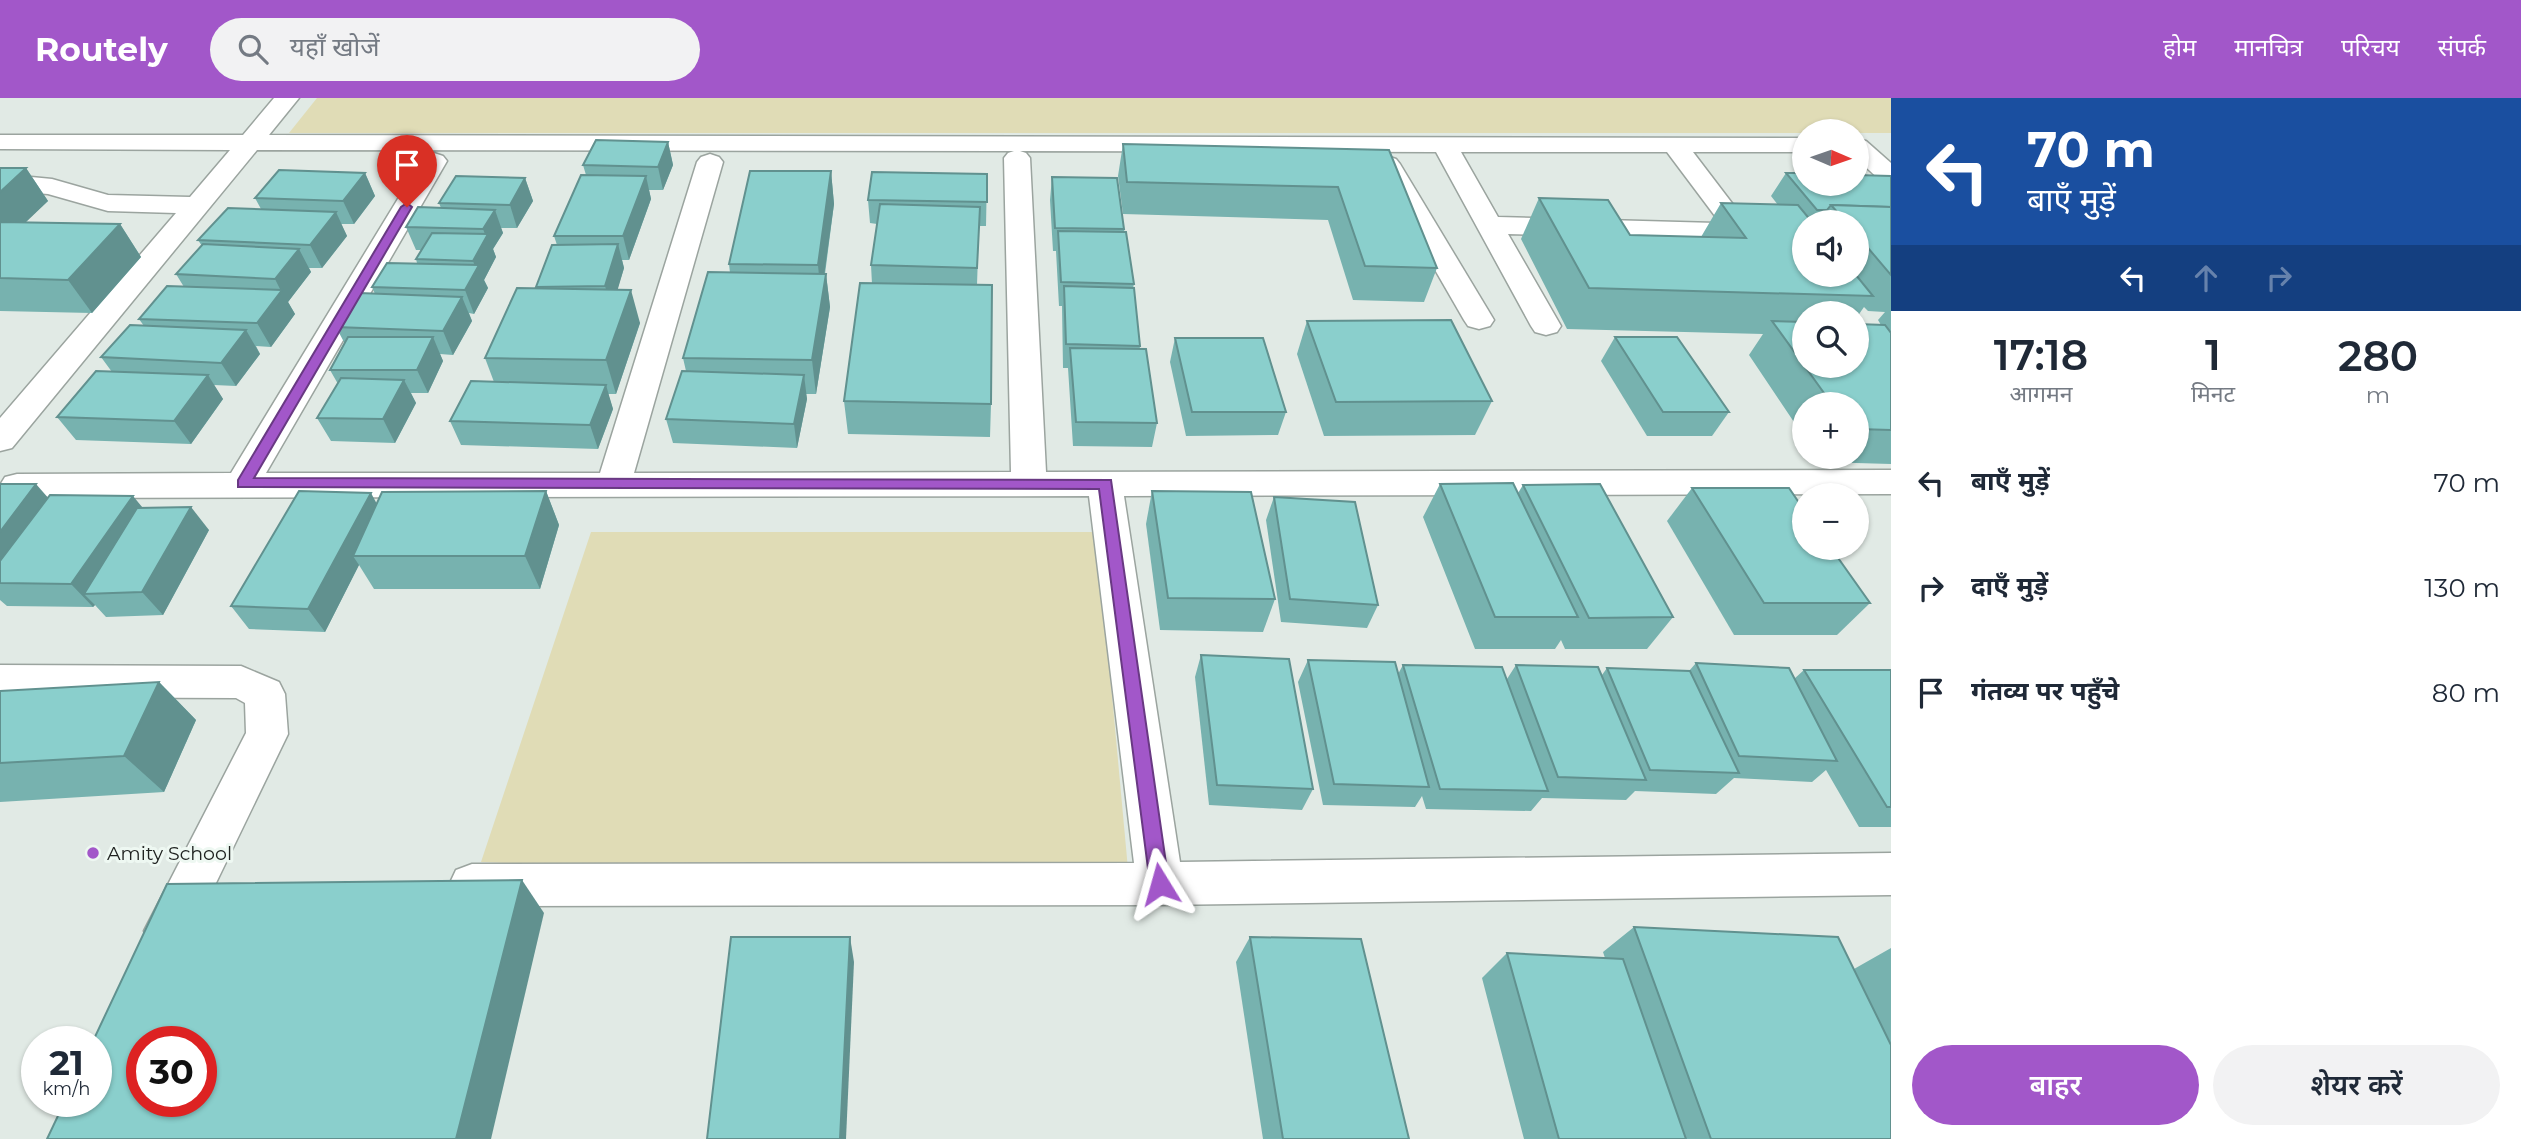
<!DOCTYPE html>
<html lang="hi">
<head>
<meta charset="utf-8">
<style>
	:root { --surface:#fff; --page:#f2f2f3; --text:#1f2937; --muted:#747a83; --accent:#a257c9 }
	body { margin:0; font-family:Montserrat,"Noto Sans Devanagari",sans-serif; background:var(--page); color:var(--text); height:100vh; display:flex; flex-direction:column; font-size:26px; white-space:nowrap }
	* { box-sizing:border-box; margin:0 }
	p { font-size:23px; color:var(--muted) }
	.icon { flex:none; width:38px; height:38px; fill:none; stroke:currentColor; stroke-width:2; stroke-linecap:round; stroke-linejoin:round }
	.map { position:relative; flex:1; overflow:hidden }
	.drawer { display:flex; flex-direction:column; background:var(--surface); width:630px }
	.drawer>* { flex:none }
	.guide { background:#1a4fa0; color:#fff; overflow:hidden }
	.needle { width:46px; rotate:92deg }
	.controls { position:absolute; left:1792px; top:21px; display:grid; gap:14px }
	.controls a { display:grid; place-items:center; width:77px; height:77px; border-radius:50%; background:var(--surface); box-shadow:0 2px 5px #0004; font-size:35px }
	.speed { position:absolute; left:21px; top:928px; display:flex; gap:14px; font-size:35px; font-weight:700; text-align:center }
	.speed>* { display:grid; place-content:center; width:91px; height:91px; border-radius:50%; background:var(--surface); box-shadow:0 2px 5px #0004; line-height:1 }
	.speed small { font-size:18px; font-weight:400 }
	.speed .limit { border:10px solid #d22; background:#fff; color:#111 }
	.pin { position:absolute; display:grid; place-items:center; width:60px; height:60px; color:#fff; margin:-72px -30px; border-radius:50% 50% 50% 0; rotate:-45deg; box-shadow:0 0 7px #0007 }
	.pin .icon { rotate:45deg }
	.me { position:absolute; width:77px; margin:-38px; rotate:352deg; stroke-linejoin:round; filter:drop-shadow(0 0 5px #0008) }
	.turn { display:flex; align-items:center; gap:24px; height:147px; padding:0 21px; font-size:32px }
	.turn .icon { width:91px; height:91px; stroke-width:2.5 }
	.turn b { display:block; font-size:49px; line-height:60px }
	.lanes { display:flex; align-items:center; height:66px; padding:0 21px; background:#0003; justify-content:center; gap:35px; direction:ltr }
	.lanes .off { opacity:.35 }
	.eta { display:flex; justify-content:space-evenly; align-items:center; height:119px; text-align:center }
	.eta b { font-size:42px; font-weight:600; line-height:49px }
	.button { display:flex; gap:14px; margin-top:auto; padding:14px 21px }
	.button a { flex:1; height:80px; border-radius:42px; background:var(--accent); color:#fff; font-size:28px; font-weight:600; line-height:80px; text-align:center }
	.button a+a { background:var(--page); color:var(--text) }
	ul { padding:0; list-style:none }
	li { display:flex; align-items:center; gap:21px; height:105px; padding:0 21px }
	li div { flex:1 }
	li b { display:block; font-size:26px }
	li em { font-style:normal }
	header { display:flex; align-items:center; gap:42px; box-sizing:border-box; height:98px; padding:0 35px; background:var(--accent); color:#fff }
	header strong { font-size:33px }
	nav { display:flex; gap:38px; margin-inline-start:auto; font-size:24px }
	.search { width:490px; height:63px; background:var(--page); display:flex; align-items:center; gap:18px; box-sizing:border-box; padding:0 24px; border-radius:38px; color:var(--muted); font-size:26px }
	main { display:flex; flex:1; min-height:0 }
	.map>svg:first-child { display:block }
</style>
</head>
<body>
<header>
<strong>Routely</strong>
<div class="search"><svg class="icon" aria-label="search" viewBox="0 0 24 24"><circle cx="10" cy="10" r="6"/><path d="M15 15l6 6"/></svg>यहाँ खोजें</div>
<nav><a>होम</a><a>मानचित्र</a><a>परिचय</a><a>संपर्क</a></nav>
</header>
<main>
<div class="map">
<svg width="1891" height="1041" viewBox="0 0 1891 1041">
	<rect width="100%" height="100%" fill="#e1eae5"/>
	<g fill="#e0dcb6">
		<polygon points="317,0 1891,0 1891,35 289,35"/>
		<polygon points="591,434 1097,434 1130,793 481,764"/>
	</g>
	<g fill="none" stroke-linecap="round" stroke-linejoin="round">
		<g stroke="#9ba49f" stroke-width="3">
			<g id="minor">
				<path d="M 274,0 L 299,0 L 269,37 L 1804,40 L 1804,54 L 1693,54 L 1741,117 L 1745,130 L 1741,136 L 1715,142 L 1508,136 L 1561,228 L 1557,234 L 1546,237 L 1535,234 L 1531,228 L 1436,54 L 1020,53 L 1026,55 L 1030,60 L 1046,374 L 1891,372 L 1891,396 L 1124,398 L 1180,764 L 1891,755 L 1891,797 L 1160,807 L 472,808 L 456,802 L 449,787 L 456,772 L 472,766 L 1134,765 L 1089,398 L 17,400 L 5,397 L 0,387 L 5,379 L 17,376 L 231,375 L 421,63 L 425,58 L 434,55 L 443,58 L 447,63 L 266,375 L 600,375 L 697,64 L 701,59 L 710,56 L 719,59 L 723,64 L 634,375 L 1011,374 L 1004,60 L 1008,55 L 1014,53 L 257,52 L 12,350 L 0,353 L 0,320 L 176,115 L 108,113 L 48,96 L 0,92 L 0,76 L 52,81 L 108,97 L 190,99 L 230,52 L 0,51 L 0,37 L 243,37 ZM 1461,54 L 1667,54 L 1715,118 L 1716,125 L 1498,119 Z"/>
				<polygon points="1857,41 1866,43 1891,65 1891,87 1882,84 1857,61"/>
				<polygon points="1387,58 1396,61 1400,66 1494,222 1490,228 1479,231 1468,228 1464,222 1374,66 1378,61"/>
				<polygon points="0,567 241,568 279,584 285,596 288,636 185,849 168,856 151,849 144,833 246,635 245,605 236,600 0,599"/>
			</g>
		</g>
		<use href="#minor" fill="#fff" fill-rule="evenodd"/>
	</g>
	<g fill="#77b2af" fill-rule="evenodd">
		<polygon points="668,44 673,67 663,92 649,92 651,101 629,162 622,162 624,170 617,192 640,225 616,296 608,296 613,311 598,351 461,347 450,323 494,284 485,260 537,191 536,189 557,147 554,138 586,77 583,67"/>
		<polygon points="1123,46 1389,52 1437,170 1424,204 1353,202 1328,122 1123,116 1118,78"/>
		<polygon points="0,70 26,70 48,103 25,124 120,126 141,159 92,215 0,213"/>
		<polygon points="831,73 834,106 825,176 826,176 830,209 816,296 806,296 807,301 797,350 673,345 666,321 686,273 683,260 730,175 729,166"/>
		<polygon points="365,75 375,98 354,126 341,126 347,138 322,170 309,170 311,174 288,204 295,216 271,249 256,248 260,256 236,288 214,287 223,301 191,346 76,342 57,319 112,274 101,259 144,228 139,221 184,189 176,176 202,148 198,142 261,111 255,100"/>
		<path d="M 1786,75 L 1891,78 L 1891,366 L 1821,364 L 1817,359 L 1857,359 L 1857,306 L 1804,306 L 1804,339 L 1749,257 L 1763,236 L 1567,231 L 1521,141 L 1539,100 L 1630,137 L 1701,139 L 1721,105 L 1778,107 L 1771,98 ZM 1804,124 L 1857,124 L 1857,177 L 1804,177 ZM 1864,209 L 1868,213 L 1885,214 L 1878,222 L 1881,227 L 1804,268 L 1804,215 L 1857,215 L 1857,219 Z"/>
		<polygon points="987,76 986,128 979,128 977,187 991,306 990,339 848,336 844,303 872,186 871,167 877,126 870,125 868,102"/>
		<polygon points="1052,79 1124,131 1134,186 1133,190 1140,251 1157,325 1152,349 1073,348 1068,270 1063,270 1062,208 1059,208 1056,153 1053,153 1050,102"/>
		<polygon points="525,80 533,103 517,130 501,130 503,135 493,151 496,159 484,182 488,190 474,216 469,215 472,223 453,257 440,256 443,263 428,295 411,295 416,305 395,345 331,343 317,320 338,286 330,272 345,246 336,229 375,196 372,189 417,165 416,161 421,152 416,152 406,129 441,110 439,105"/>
		<polygon points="1307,223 1492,303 1475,337 1324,338 1297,256"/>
		<polygon points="1615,239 1729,314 1712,338 1647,338 1601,263"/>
		<polygon points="1175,240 1286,314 1278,337 1186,338 1170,264"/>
		<polygon points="0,386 48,399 142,410 209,432 163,517 106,519 95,507 93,509 7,508 0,502"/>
		<polygon points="1440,386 1518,395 1523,387 1673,519 1647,551 1565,551 1561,542 1555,551 1475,551 1423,419"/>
		<polygon points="1692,390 1870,505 1837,537 1734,537 1667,423"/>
		<polygon points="546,393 559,427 540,491 374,491 359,467 325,534 249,531 231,508 377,406"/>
		<polygon points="1152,393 1275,501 1263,534 1160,532 1146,426"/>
		<polygon points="1274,399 1378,507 1367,530 1281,524 1266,422"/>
		<polygon points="1201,557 1313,691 1302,712 1209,707 1195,579"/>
		<polygon points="1308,562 1398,576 1403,567 1507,581 1516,567 1602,577 1607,570 1689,573 1696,565 1794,581 1804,572 1891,572 1891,729 1859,729 1826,672 1812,684 1734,680 1716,696 1635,693 1626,702 1542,700 1531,713 1426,711 1422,698 1415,709 1323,707 1298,584"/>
		<polygon points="159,584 196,622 164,694 0,704 0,593"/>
		<polygon points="1634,829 1854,871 1891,850 1891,1041 1524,1041 1482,880 1507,855 1605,860 1603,854"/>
		<polygon points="1250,839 1409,1041 1263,1041 1236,864"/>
	</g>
	<g fill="#61918f">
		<polygon points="668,44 673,67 663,92 658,69"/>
		<polygon points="26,70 48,103 0,149 0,94"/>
		<polygon points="831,73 834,106 821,200 818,167"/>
		<polygon points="365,75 375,98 354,126 343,103"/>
		<polygon points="646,78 651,101 629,162 623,138"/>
		<polygon points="525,80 533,103 517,130 510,107"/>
		<polygon points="495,112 503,135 493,151 496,159 484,182 488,190 474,216 465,192 476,171 473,163 486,139 483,131"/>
		<polygon points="336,114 347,138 322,170 310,147"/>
		<polygon points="120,126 141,159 92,215 68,182"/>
		<polygon points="618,146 624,170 612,211 605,188"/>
		<polygon points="299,151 311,174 288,204 295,216 271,249 257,225 281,193 275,181"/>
		<polygon points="826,176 830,209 816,296 812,262"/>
		<polygon points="631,192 640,225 616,296 606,262"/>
		<polygon points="462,199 472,223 453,257 443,233"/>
		<polygon points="246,232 260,256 236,288 221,265"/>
		<polygon points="433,239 443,263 428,295 417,272"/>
		<polygon points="208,277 223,301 191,346 174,323"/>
		<polygon points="804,277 807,301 797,350 794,326"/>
		<polygon points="404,282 416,305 395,345 383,321"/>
		<polygon points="606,287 613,311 598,351 590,327"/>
		<polygon points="36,386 57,410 0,485 0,434"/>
		<polygon points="546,393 559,427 540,491 525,458"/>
		<polygon points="371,395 384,419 353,458 359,467 325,534 308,511"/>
		<polygon points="133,398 152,421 84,496 95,507 93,509 71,486"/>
		<polygon points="191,409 209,432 163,517 142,494"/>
		<polygon points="159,584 196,622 164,694 124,658"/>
		<polygon points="522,782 544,815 491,1041 456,1041"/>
		<polygon points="850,839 854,864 846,1041 840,1041"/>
	</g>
	<g fill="#8acfcc" stroke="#61918f" stroke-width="2" fill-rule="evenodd">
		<polygon points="596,42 668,44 658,69 583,67"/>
		<polygon points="1123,46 1389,52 1437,170 1365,168 1338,89 1127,84"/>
		<polygon points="0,70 26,70 0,94"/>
		<polygon points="279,72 365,75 343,103 255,100"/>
		<polygon points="750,73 831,73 818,167 729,166"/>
		<polygon points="872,74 987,76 987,104 868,102"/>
		<polygon points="1786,75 1804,75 1804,86 1857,86 1857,77 1891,78 1891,109 1831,107 1827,112 1817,112"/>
		<polygon points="581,77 646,78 623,138 554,138"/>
		<polygon points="456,78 525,80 510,107 439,105"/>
		<polygon points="1052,79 1117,80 1124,131 1055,130"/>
		<polygon points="1539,100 1608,102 1630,137 1746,140 1721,105 1798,107 1812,124 1804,124 1804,177 1856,177 1873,198 1589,190"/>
		<polygon points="880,106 980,109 977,170 871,167"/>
		<polygon points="1831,107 1891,109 1891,177 1857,137 1857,124 1846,124"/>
		<polygon points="418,109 495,112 483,131 406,129"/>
		<polygon points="228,110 336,114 310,147 198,142"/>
		<polygon points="0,124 120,126 68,182 0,180"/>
		<polygon points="1058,133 1126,134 1134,186 1061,184"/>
		<polygon points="432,135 488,136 473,163 416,161"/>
		<polygon points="203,146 299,151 275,181 176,176"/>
		<polygon points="618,146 605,188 536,189 552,147"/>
		<polygon points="387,165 479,167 465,192 372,189"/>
		<polygon points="708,174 826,176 812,262 683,260"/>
		<polygon points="860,185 992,187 991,306 844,303"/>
		<polygon points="167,188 282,192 257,225 139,221"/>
		<polygon points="1064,188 1134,190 1140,248 1066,246"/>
		<polygon points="517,190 631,192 606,262 485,260"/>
		<polygon points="359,195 462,199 443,233 336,229"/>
		<polygon points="1451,222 1492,303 1336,304 1307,223"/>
		<polygon points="1772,223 1804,224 1804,268 1857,268 1857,226 1885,227 1891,235 1891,332 1857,331 1857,306 1832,306"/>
		<polygon points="130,227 246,232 221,265 101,259"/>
		<polygon points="348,239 433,239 417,272 330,272"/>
		<polygon points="1615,239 1677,239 1729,314 1663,314"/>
		<polygon points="1175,240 1263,240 1286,314 1192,314"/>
		<polygon points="1070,250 1146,251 1157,325 1076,324"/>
		<polygon points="96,273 208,277 174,323 57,319"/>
		<polygon points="682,273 804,277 794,326 666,321"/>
		<polygon points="341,280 404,282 383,321 317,320"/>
		<polygon points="471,283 606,287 590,327 450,323"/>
		<polygon points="1513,385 1578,519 1495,519 1440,386"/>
		<polygon points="0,386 36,386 0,434"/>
		<polygon points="1600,386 1673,519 1589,520 1523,387"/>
		<polygon points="1692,390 1789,390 1804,412 1804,450 1831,450 1870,505 1764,505"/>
		<polygon points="299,393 371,395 308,511 231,508"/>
		<polygon points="546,393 525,458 353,458 382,394"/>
		<polygon points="1152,393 1251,394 1275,501 1168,500"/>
		<polygon points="50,397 133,398 71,486 0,485 0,463"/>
		<polygon points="1274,399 1355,404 1378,507 1290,501"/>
		<polygon points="191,409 142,494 84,496 137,410"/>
		<polygon points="1201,557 1289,561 1313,691 1217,687"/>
		<polygon points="1308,562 1395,564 1429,689 1334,686"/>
		<polygon points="1696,565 1789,570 1837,663 1739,658"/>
		<polygon points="1403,567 1502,569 1548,693 1440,691"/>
		<polygon points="1516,567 1598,569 1646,682 1558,679"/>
		<polygon points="1607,570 1690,573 1739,675 1650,672"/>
		<polygon points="1804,572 1891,572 1891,709 1887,709"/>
		<polygon points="159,584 124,658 0,665 0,593"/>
		<path d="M 522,782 L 456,1041 L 47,1041 L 65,1003 L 96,1003 L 96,943 L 93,943 L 167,786 ZM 142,943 L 201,943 L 201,1003 L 142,1003 Z"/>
		<polygon points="1634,829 1838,839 1891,947 1891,1041 1711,1041"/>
		<polygon points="731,839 850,839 840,1041 707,1041"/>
		<polygon points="1250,839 1361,841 1409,1041 1283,1041"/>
		<polygon points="1507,855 1623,861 1686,1041 1559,1041"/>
	</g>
	<polygon fill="#a257c9" stroke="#693983" stroke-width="2" points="407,105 412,109 254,380 1111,382 1169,786 1166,792 1160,794 1153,792 1150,786 1099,391 238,389 238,382 401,109"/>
	<circle fill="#a257c9" stroke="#eef8f2" stroke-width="2.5" cx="93" cy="755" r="7"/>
	<g text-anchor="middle" stroke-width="6" stroke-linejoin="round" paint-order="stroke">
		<g font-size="19" fill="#202321" stroke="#eef8f2" text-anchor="start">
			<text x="107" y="762">Amity School</text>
		</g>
	</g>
</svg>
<div class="controls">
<a><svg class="needle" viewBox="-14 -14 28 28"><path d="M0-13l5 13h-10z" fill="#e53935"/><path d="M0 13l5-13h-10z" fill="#747a83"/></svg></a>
<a><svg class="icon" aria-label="sound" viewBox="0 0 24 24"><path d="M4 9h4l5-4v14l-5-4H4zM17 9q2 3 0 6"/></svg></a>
<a><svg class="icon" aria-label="search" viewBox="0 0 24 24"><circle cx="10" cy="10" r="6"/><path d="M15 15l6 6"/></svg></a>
<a>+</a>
<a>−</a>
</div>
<div class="speed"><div>21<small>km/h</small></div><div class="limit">30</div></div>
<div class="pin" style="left:407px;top:109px;background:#d93025"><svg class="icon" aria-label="arrive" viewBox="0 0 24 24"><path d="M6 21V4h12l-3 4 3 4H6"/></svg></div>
<svg class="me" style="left:1160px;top:786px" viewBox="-20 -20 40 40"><path d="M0-17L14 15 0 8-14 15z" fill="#a257c9" stroke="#fff" stroke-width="4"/></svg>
</div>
<section class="drawer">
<div class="guide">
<div class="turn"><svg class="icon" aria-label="left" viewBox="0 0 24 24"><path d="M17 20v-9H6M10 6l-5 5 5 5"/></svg><div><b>70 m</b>बाएँ मुड़ें</div></div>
<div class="lanes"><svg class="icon" aria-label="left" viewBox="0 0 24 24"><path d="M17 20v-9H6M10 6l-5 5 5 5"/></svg><svg class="icon off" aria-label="ahead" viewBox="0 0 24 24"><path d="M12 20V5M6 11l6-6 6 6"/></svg><svg class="icon off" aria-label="right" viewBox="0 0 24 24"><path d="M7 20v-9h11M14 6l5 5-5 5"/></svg></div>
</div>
<div class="eta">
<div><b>17:18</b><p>आगमन</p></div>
<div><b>1</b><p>मिनट</p></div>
<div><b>280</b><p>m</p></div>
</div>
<ul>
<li><svg class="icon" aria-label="left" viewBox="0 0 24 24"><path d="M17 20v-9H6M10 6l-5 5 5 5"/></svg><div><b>बाएँ मुड़ें</b></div><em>70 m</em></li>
<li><svg class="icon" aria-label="right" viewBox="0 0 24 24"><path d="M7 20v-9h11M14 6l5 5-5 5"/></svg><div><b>दाएँ मुड़ें</b></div><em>130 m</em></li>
<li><svg class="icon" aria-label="arrive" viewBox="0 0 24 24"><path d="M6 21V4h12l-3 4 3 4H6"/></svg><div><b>गंतव्य पर पहुँचे</b></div><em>80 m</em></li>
</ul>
<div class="button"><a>बाहर</a><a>शेयर करें</a></div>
</section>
</main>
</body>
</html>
